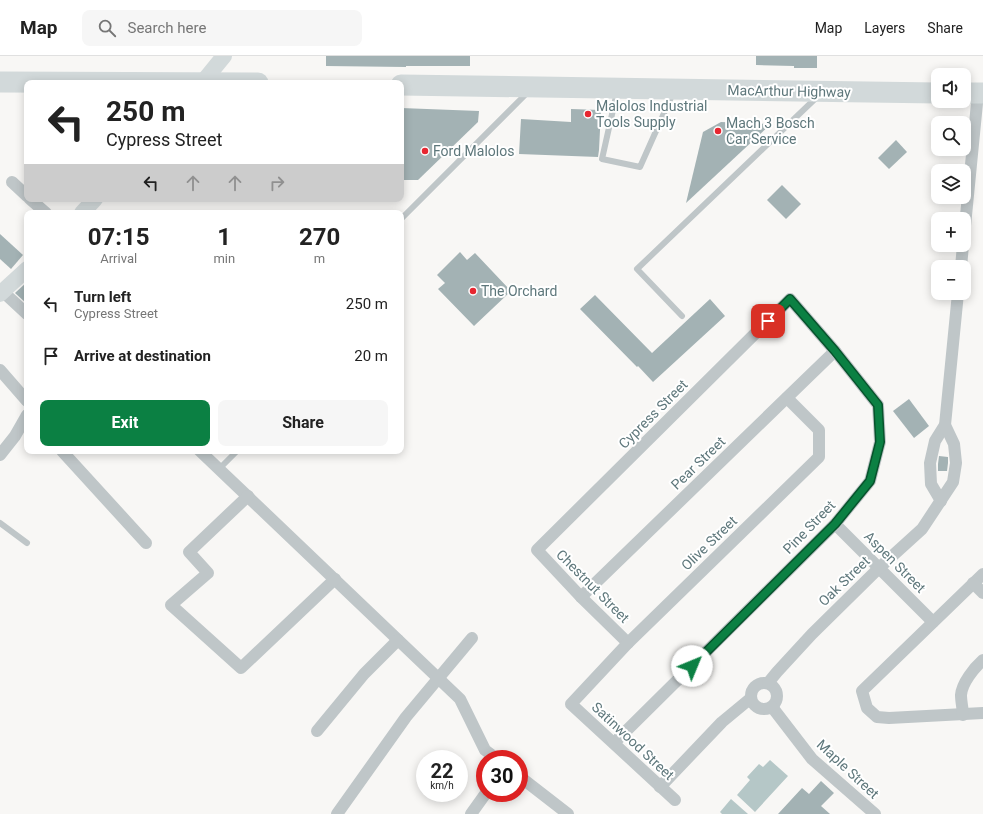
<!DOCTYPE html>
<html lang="en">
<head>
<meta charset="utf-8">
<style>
	:root { --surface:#fff; --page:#f6f6f6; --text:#222; --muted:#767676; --line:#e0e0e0; --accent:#0b8043 }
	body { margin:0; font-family:Roboto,sans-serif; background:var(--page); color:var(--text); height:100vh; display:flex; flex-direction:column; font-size:15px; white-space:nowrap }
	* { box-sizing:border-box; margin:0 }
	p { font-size:13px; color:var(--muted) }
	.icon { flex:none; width:22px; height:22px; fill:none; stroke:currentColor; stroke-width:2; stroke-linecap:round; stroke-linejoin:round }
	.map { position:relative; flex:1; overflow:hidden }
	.drawer { position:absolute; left:24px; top:154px; width:380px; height:244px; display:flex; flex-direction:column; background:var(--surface); border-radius:8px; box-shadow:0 2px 10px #0003 }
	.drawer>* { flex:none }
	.banner { position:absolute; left:24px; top:24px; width:380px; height:122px; border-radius:8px; box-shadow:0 2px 10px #0003; background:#fff; color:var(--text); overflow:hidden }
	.fabs { position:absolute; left:931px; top:12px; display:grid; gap:8px }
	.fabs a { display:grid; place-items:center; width:40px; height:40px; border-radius:8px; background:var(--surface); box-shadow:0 2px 10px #0003; font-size:20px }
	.speed { position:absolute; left:416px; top:694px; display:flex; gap:8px; font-size:20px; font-weight:700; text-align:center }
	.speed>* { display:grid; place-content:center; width:52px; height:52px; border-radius:50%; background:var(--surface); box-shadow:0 2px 10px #0003; line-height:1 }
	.speed small { font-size:10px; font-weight:400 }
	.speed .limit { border:6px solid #d22; background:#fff; color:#111 }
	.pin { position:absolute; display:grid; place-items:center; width:34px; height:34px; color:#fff; margin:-17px; border-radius:8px; box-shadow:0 2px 6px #0006 }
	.me { position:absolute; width:44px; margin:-22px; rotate:45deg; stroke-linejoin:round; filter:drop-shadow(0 0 3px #0008) }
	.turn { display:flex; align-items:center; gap:14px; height:84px; padding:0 16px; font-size:18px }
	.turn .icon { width:52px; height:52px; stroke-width:2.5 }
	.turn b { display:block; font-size:28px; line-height:34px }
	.lanes { display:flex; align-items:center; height:38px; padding:0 16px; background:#0003; justify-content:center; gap:20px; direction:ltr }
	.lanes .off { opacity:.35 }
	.eta { display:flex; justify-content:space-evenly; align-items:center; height:68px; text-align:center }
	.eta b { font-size:24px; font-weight:700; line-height:28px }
	.action { display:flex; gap:8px; margin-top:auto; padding:8px 16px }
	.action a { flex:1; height:46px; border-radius:8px; background:var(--accent); color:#fff; font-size:16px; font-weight:700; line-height:46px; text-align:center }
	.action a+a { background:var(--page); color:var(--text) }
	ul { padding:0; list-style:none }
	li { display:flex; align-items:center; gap:12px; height:52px; padding:0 16px }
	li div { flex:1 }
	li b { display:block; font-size:15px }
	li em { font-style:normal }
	header { display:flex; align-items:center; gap:24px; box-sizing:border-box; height:56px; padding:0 20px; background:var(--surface); border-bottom:1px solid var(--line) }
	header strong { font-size:19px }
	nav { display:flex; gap:22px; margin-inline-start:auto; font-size:14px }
	.search { width:280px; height:36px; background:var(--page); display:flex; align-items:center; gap:10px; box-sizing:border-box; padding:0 14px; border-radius:8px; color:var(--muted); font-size:15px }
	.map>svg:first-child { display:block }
</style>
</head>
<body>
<header>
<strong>Map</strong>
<div class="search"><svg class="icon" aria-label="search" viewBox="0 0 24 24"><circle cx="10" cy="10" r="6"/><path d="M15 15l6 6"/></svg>Search here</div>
<nav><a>Map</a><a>Layers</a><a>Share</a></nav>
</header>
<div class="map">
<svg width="983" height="758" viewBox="0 0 983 758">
	<rect width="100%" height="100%" fill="#f8f7f5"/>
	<g fill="#b5c7c7">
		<polygon points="770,704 788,720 755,756 737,739 750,724 747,721 759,708 763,711"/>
		<polygon points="731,743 748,758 722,758 720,756"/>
	</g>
	<g fill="#a3b2b4">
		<polygon points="326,0 470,0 470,10 406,10 406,11 326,10"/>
		<polygon points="756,0 817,0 817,12 794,12 794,10 756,9"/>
		<polygon points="401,52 479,55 478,66 418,124 401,124"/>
		<polygon points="571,53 601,54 599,94 598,101 519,98 521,63 571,66"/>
		<polygon points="721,66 771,68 686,147 703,76"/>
		<polygon points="896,84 907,96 889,113 878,102"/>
		<polygon points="782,129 801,148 786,163 767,144"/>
		<polygon points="0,178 23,199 11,213 0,203"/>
		<polygon points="460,196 467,204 475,197 511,235 474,270 438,233 445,227 437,219"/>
		<polygon points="27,226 27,248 15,237"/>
		<polygon points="595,239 652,297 710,243 725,260 653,326 638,310 637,311 580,253"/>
		<polygon points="909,343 929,370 914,382 893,355"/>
		<polygon points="939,400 948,401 948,407 947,415 938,415 938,408"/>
		<polygon points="821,725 834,737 821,750 830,758 778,758 802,732 809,738"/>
	</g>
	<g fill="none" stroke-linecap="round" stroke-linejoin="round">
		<g stroke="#bfc6c8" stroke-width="6">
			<polyline points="617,36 602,103 640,111 673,37"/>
			<polyline points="401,163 529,35"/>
			<polyline points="682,260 637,213 817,41"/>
			<polyline points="219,413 237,395"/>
			<polyline points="0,467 27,487"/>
		</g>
		<g stroke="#bfc6c8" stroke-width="12">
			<polyline points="12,126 27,140"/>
			<polyline points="30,143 46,157"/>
			<polyline points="964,180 978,37"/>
			<polyline points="961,211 963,189"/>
			<polyline points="2,235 27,258"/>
			<polyline points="0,314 27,345"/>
			<polyline points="62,395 146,487"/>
			<polyline points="200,395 460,643 485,694 497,703"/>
			<polyline points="0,399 15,380 27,359"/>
			<polyline points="248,440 189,496 208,517 171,549 241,612 335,523"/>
			<polyline points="941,445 931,428 930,407 935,385 945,369 958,237"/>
			<polyline points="835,468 933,566"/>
			<polyline points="983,518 862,635 867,652 877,661 889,662 983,657"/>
			<polyline points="973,527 983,537"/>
			<polyline points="581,541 835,295"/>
			<circle cx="764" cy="640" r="13"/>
			<polyline points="768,627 777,616 812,578 879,512 922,473 953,426 956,407 954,388 945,369"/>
			<polyline points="772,651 812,703 875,758"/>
			<path d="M 963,659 C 963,653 961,646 961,639 C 962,627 974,612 983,604"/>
			<polyline points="317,675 364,618 398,584"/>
			<polyline points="614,687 835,468 870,425 880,386 878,349 835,295 790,243 537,494 581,541 628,587"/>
			<polyline points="519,720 568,758"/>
			<polyline points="660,731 722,666 751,642"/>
			<polyline points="675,744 571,648 628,587 819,401 819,374 787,342"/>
			<polyline points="337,758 406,661 472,582"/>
			<polyline points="471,758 486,737"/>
		</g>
		<g stroke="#d2d9da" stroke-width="16">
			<polyline points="202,27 224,0"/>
			<polyline points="82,157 95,143"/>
			<polyline points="0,238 27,213"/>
		</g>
		<g stroke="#d2d9da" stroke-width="21">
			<polyline points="0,26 258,27"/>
			<polyline points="401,29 938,37"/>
			<polyline points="964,37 983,37"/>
		</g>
	</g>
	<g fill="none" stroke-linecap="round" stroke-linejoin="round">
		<g stroke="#07532c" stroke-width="10">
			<polyline id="route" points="692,610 835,468 870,425 880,386 878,349 835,295 790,243 768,265"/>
		</g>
		<use href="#route" stroke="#0b8043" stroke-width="7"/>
	</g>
	<g fill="#e72630" stroke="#fff" stroke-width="1.5">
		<circle cx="588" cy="58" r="4"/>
		<circle cx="718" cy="75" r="4"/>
		<circle cx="425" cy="95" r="4"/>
		<circle cx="473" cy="235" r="4"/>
	</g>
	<g text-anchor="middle" stroke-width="4" stroke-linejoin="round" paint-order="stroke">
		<g font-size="14" fill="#5e777b" stroke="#fff">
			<text transform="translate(789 35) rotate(1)" y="5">MacArthur Highway</text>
			<text transform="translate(653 358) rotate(-45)" y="5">Cypress Street</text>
			<text transform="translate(698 407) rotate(-44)" y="5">Pear Street</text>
			<text transform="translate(809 471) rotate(-46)" y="5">Pine Street</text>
			<text transform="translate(709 487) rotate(-44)" y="5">Olive Street</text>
			<text transform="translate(895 506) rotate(45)" y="5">Aspen Street</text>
			<text transform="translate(844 525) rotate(-44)" y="5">Oak Street</text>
			<text transform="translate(593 530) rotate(45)" y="5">Chestnut Street</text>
			<text transform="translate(633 685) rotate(43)" y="5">Satinwood Street</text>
			<text transform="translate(848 713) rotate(43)" y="5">Maple Street</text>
		</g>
		<g font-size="14" fill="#5e777b" stroke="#fff" text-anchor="start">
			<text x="596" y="55">Malolos Industrial<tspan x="596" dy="16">Tools Supply</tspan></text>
			<text x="726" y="72">Mach 3 Bosch<tspan x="726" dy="16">Car Service</tspan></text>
			<text x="433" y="100">Ford Malolos</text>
			<text x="481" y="240">The Orchard</text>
		</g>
	</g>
</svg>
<div class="fabs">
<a><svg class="icon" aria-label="sound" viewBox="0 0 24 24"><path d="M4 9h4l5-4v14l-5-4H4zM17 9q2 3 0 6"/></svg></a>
<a><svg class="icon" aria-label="search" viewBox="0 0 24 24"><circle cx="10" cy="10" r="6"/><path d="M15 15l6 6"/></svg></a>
<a><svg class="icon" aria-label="layers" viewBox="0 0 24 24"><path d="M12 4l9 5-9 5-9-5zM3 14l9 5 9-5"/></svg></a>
<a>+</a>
<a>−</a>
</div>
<div class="speed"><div>22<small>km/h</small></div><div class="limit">30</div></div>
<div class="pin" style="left:768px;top:265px;background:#d93025"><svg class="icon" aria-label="arrive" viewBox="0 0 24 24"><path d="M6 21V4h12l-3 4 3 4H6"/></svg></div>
<svg class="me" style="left:692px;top:610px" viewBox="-20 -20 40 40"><circle r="19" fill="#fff"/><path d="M0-13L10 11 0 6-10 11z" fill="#0b8043"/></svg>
<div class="banner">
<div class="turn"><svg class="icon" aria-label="left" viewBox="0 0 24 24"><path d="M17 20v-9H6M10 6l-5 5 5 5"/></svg><div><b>250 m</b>Cypress Street</div></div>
<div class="lanes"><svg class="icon" aria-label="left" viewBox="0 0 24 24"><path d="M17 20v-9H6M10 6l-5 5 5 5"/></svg><svg class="icon off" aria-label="ahead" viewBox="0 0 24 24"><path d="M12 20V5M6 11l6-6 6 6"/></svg><svg class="icon off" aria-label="ahead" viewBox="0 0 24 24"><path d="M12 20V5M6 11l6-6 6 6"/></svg><svg class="icon off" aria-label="right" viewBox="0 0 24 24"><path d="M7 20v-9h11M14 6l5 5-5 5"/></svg></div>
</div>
<section class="drawer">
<div class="eta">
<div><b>07:15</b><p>Arrival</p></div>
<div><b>1</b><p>min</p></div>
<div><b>270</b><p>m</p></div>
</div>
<ul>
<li><svg class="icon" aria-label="left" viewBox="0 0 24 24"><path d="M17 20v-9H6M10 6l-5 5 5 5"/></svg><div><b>Turn left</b><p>Cypress Street</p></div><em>250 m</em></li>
<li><svg class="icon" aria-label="arrive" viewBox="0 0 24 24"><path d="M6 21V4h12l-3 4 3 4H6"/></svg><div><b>Arrive at destination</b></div><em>20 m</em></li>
</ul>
<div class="action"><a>Exit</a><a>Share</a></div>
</section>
</div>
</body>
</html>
